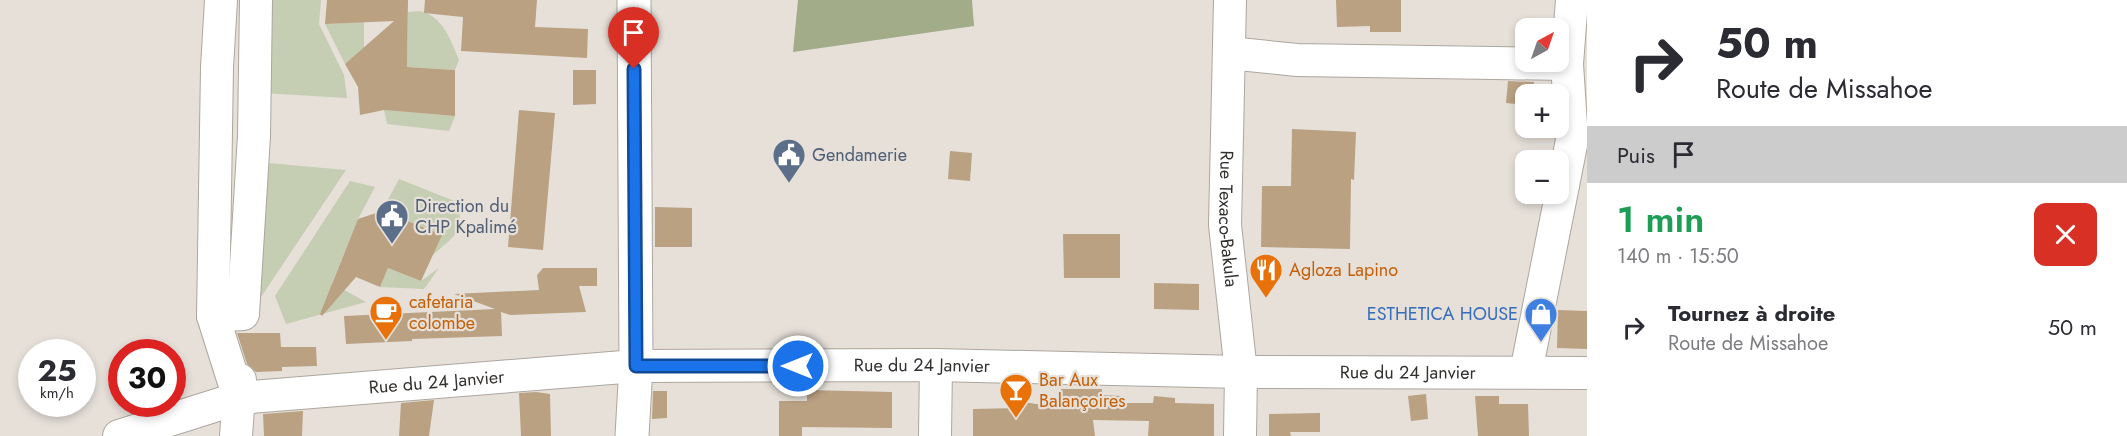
<!DOCTYPE html>
<html lang="fr">
<head>
<meta charset="utf-8">
<style>
	:root { --surface:#fff; --page:#f2f2f3; --text:#2b2b33; --muted:#7c7c81 }
	body { margin:0; font-family:Jost,sans-serif; background:var(--page); color:var(--text); height:100vh; display:flex; flex-direction:column; font-size:22px; white-space:nowrap }
	* { box-sizing:border-box; margin:0 }
	p { font-size:20px; color:var(--muted) }
	.icon { flex:none; width:33px; height:33px; fill:none; stroke:currentColor; stroke-width:2; stroke-linecap:round; stroke-linejoin:round }
	.map { position:relative; flex:1; overflow:hidden }
	.drawer { display:flex; flex-direction:column; background:var(--surface); width:540px }
	.drawer>* { flex:none }
	.top-card { background:#fff; color:var(--text); overflow:hidden }
	.needle { width:39px; rotate:40deg }
	.fabs { position:absolute; left:1515px; top:18px; display:grid; gap:12px }
	.fabs a { display:grid; place-items:center; width:54px; height:54px; border-radius:12px; background:var(--surface); box-shadow:0 3px 9px #0003; font-size:30px }
	.speed { position:absolute; left:18px; top:339px; display:flex; gap:12px; font-size:30px; font-weight:700; text-align:center }
	.speed>* { display:grid; place-content:center; width:78px; height:78px; border-radius:50%; background:var(--surface); box-shadow:0 3px 9px #0003; line-height:1 }
	.speed small { font-size:15px; font-weight:400 }
	.speed .limit { border:9px solid #d22; background:#fff; color:#111 }
	.pin { position:absolute; display:grid; place-items:center; width:51px; height:51px; color:#fff; margin:-62px -26px; border-radius:50% 50% 50% 0; rotate:-45deg; box-shadow:0 0 6px #0007 }
	.pin .icon { rotate:45deg }
	.me { position:absolute; width:66px; margin:-33px; rotate:270deg; stroke-linejoin:round; filter:drop-shadow(0 0 4px #0008) }
	.turn { display:flex; align-items:center; gap:21px; height:126px; padding:0 30px; font-size:27px }
	.turn .icon { width:78px; height:78px; stroke-width:2.5 }
	.turn b { display:block; font-size:42px; line-height:51px }
	.then { display:flex; align-items:center; height:57px; padding:0 30px; background:#0003; gap:12px; font-size:22px }
	.round { display:grid; place-items:center; flex:none; width:63px; height:63px; border-radius:12px; background:var(--page) }
	.head { display:flex; align-items:center; justify-content:space-between; height:102px; padding:0 30px }
	h1 { font-size:36px; font-weight:600; line-height:45px; color:#1e9e55 }
	ul { padding:0; list-style:none }
	li { display:flex; align-items:center; gap:18px; height:84px; padding:0 30px }
	li div { flex:1 }
	li b { display:block; font-size:22px }
	li em { font-style:normal }
	main { display:flex; flex:1; min-height:0 }
	.map>svg:first-child { display:block }
</style>
</head>
<body>
<main>
<div class="map">
<svg width="1587" height="436" viewBox="0 0 1587 436">
	<rect width="100%" height="100%" fill="#e6e0d9"/>
	<g fill="#c5cdb2">
		<polygon points="247,0 321,0 319,24 344,75 347,98 246,92"/>
		<path d="M 420,11 C 443,16 451,41 459,60 L 455,70 L 407,67 L 408,12 Z"/>
		<polygon points="364,22 364,48 345,64 325,24"/>
		<polygon points="384,110 455,116 449,131 387,124"/>
		<polygon points="257,162 346,170 253,309"/>
		<path d="M 399,179 L 457,202 C 466,232 454,236 433,255 L 382,211 Z"/>
		<polygon points="350,181 375,187 358,219 332,283 366,302 286,324 275,296"/>
		<polygon points="388,268 421,281 439,268 424,289 380,287"/>
	</g>
	<polygon fill="#a2ac89" points="798,0 972,0 974,26 793,52"/>
	<g fill="#b9a182">
		<polygon points="327,0 408,0 407,67 455,70 455,116 384,110 360,115 358,87 345,64 394,21 325,24"/>
		<polygon points="425,0 537,0 535,27 588,29 587,58 461,51 463,17 424,13"/>
		<polygon points="1336,0 1401,0 1401,32 1370,32 1370,26 1337,27"/>
		<polygon points="573,70 596,70 596,104 573,105"/>
		<polygon points="1508,81 1534,82 1533,94 1526,94 1526,105 1506,103"/>
		<polygon points="519,110 555,113 543,250 508,247"/>
		<polygon points="1292,129 1356,132 1354,180 1351,179 1350,249 1261,247 1262,186 1291,186"/>
		<polygon points="950,151 972,153 970,181 948,179"/>
		<polygon points="655,207 692,208 692,247 655,247"/>
		<polygon points="382,211 442,235 421,281 388,268 380,287 356,277 322,316 320,314 358,219"/>
		<polygon points="1063,234 1120,234 1120,278 1064,278"/>
		<polygon points="543,268 597,268 597,286 579,286 586,312 510,315 501,312 502,336 412,339 412,341 346,344 344,316 495,309 454,294 539,290 537,275"/>
		<polygon points="1154,283 1199,284 1199,310 1154,309"/>
		<polygon points="1558,310 1587,311 1587,349 1557,348"/>
		<polygon points="237,333 280,333 281,347 316,347 317,366 282,367 282,371 256,372 247,364"/>
		<polygon points="1061,389 1102,389 1102,395 1122,396 1122,403 1153,403 1154,396 1175,398 1175,403 1214,404 1214,436 1148,436 1149,421 1093,420 1095,436 973,436 973,409 1023,408 1024,402 1060,408"/>
		<polygon points="807,390 892,392 892,428 802,427 802,436 779,436 779,401 807,401"/>
		<polygon points="653,391 667,391 667,418 652,419"/>
		<polygon points="536,392 550,394 551,436 521,436 519,393"/>
		<polygon points="1426,394 1428,419 1411,421 1408,396"/>
		<polygon points="1475,396 1499,396 1499,404 1528,404 1529,436 1478,436"/>
		<polygon points="434,400 429,436 399,436 401,403"/>
		<polygon points="303,411 302,436 264,436 263,414"/>
		<polygon points="1320,413 1320,432 1290,432 1291,436 1269,436 1269,414"/>
	</g>
	<g fill="none" stroke-linecap="round" stroke-linejoin="round">
		<g stroke="#aca69f" stroke-width="34">
			<g id="minor">
				<polyline points="221,0 217,68 213,316 239,398"/>
				<path id="s1" d="M 1230,0 L 1225,225 L 1241,372 L 1240,436"/>
				<polyline points="1229,53 1297,60 1567,64"/>
				<polyline points="213,316 243,314 254,136 256,0"/>
				<polyline points="1526,372 1572,140 1567,64 1572,0"/>
				<path id="s2" d="M 119,436 L 239,398 L 636,366 L 936,365 L 1241,372 L 1587,373"/>
				<polyline points="236,436 240,380"/>
				<polyline points="935,436 936,365"/>
			</g>
		</g>
		<g stroke="#aca69f" stroke-width="35">
			<polyline id="major" points="632,436 636,366 634,0"/>
		</g>
		<use href="#minor" stroke="#fff" stroke-width="32"/>
		<use href="#major" stroke="#fff" stroke-width="33"/>
	</g>
	<g fill="none" stroke-linecap="round" stroke-linejoin="round">
		<g stroke="#114b97" stroke-width="15">
			<polyline id="route" points="634,69 636,366 798,366"/>
		</g>
		<use href="#route" stroke="#1a73e8" stroke-width="10"/>
	</g>
	<defs>
		<g id="civic-pin" transform="scale(1.725)"><path d="M0 17L-7.5 6A9.5 9.5 0 1 1 7.5 6Z" fill="#5c6f8a" stroke="#e6e0d9"/><path d="M-.6-6.5H3V-4.5H.6V-3L4-1V1h2V6H-6V1h2V-1L-.6-3ZM-1.2 2.5V6h2.4V2.5Z" fill="#fff"/></g>
		<g id="restaurant-pin" transform="scale(1.725)"><path d="M0 17L-7.5 6A9.5 9.5 0 1 1 7.5 6Z" fill="#e8710a" stroke="#e6e0d9"/><path d="M-5-6h1v4h1v-4h1v4h1v-4h1v5L-1.5 .5V6h-2V.5L-5-1ZM5-6V6H3V1.5H1.5Q1.5-4 5-6Z" fill="#fff"/></g>
		<g id="cafe-pin" transform="scale(1.725)"><path d="M0 17L-7.5 6A9.5 9.5 0 1 1 7.5 6Z" fill="#e8710a" stroke="#e6e0d9"/><path d="M-5.5-4.5H6V0H3Q3 3.5 0 3.5H-2.5Q-5.5 3.5-5.5 0ZM3-3.2v2h1.7v-2ZM-6 4.5H4V6H-6Z" fill="#fff"/></g>
		<g id="shop-pin" transform="scale(1.725)"><path d="M0 17L-7.5 6A9.5 9.5 0 1 1 7.5 6Z" fill="#3f7fe0" stroke="#e6e0d9"/><path d="M-5-2.5h2.3a2.7 3.5 0 0 1 5.4 0H5L5.5 6h-11ZM-1.5-2.5h3a1.5 2.3 0 0 0-3 0Z" fill="#fff"/></g>
		<g id="bar-pin" transform="scale(1.725)"><path d="M0 17L-7.5 6A9.5 9.5 0 1 1 7.5 6Z" fill="#e8710a" stroke="#e6e0d9"/><path d="M-6-5H6L.8 .8V4.5H3.5V6h-7V4.5H-.8V.8Z" fill="#fff"/></g>
	</defs>
	<g fill-rule="evenodd">
		<use href="#civic-pin" x="789" y="155"/>
		<use href="#civic-pin" x="392" y="216"/>
		<use href="#restaurant-pin" x="1266" y="270"/>
		<use href="#cafe-pin" x="386" y="312"/>
		<use href="#shop-pin" x="1541" y="314"/>
		<use href="#bar-pin" x="1016" y="390"/>
	</g>
	<g text-anchor="middle" stroke-width="4.5" stroke-linejoin="round" paint-order="stroke">
		<g font-size="18" fill="#4e5e75" stroke="#e6e0d9" text-anchor="start">
			<text x="812" y="161">Gendamerie</text>
			<text x="415" y="212">Direction du<tspan x="415" dy="21">CHP Kpalimé</tspan></text>
		</g>
		<g font-size="18" fill="#33312e" stroke="#e6e0d9">
			<text dy="6" stroke="none"><textPath href="#s1" startOffset="219">Rue Texaco-Bakula</textPath></text>
			<text dy="6" stroke="none"><textPath href="#s2" startOffset="810">Rue du 24 Janvier</textPath></text>
			<text dy="6" stroke="none"><textPath href="#s2" startOffset="1296">Rue du 24 Janvier</textPath></text>
			<text dy="6" stroke="none"><textPath href="#s2" startOffset="324">Rue du 24 Janvier</textPath></text>
		</g>
		<g font-size="18" fill="#c56008" stroke="#e6e0d9" text-anchor="start">
			<text x="1289" y="276">Agloza Lapino</text>
			<text x="409" y="308">cafetaria<tspan x="409" dy="21">colombe</tspan></text>
			<text x="1039" y="386">Bar Aux<tspan x="1039" dy="21">Balançoires</tspan></text>
		</g>
		<g font-size="18" fill="#366cbe" stroke="#e6e0d9" text-anchor="end">
			<text x="1518" y="320">ESTHETICA HOUSE</text>
		</g>
	</g>
</svg>
<div class="fabs">
<a><svg class="needle" viewBox="-14 -14 28 28"><path d="M0-13l5 13h-10z" fill="#e53935"/><path d="M0 13l5-13h-10z" fill="#7c7c81"/></svg></a>
<a>+</a>
<a>−</a>
</div>
<div class="speed"><div>25<small>km/h</small></div><div class="limit">30</div></div>
<div class="pin" style="left:634px;top:69px;background:#d93025"><svg class="icon" aria-label="arrive" viewBox="0 0 24 24"><path d="M6 21V4h12l-3 4 3 4H6"/></svg></div>
<svg class="me" style="left:798px;top:366px" viewBox="-20 -20 40 40"><circle r="17" fill="#1a73e8" stroke="#fff" stroke-width="3"/><path d="M0-11L8 9 0 5-8 9z" fill="#fff"/></svg>
</div>
<section class="drawer">
<div class="top-card">
<div class="turn"><svg class="icon" aria-label="right" viewBox="0 0 24 24"><path d="M7 20v-9h11M14 6l5 5-5 5"/></svg><div><b>50 m</b>Route de Missahoe</div></div>
<div class="then">Puis<svg class="icon" aria-label="arrive" viewBox="0 0 24 24"><path d="M6 21V4h12l-3 4 3 4H6"/></svg></div>
</div>
<div class="head"><div><h1>1 min</h1><p>140 m · 15:50</p></div><a class="round" style="background:#d93025;color:#fff"><svg class="icon" aria-label="close" viewBox="0 0 24 24"><path d="M6 6l12 12M18 6L6 18"/></svg></a></div>
<ul>
<li><svg class="icon" aria-label="right" viewBox="0 0 24 24"><path d="M7 20v-9h11M14 6l5 5-5 5"/></svg><div><b>Tournez à droite</b><p>Route de Missahoe</p></div><em>50 m</em></li>
</ul>
</section>
</main>
</body>
</html>
